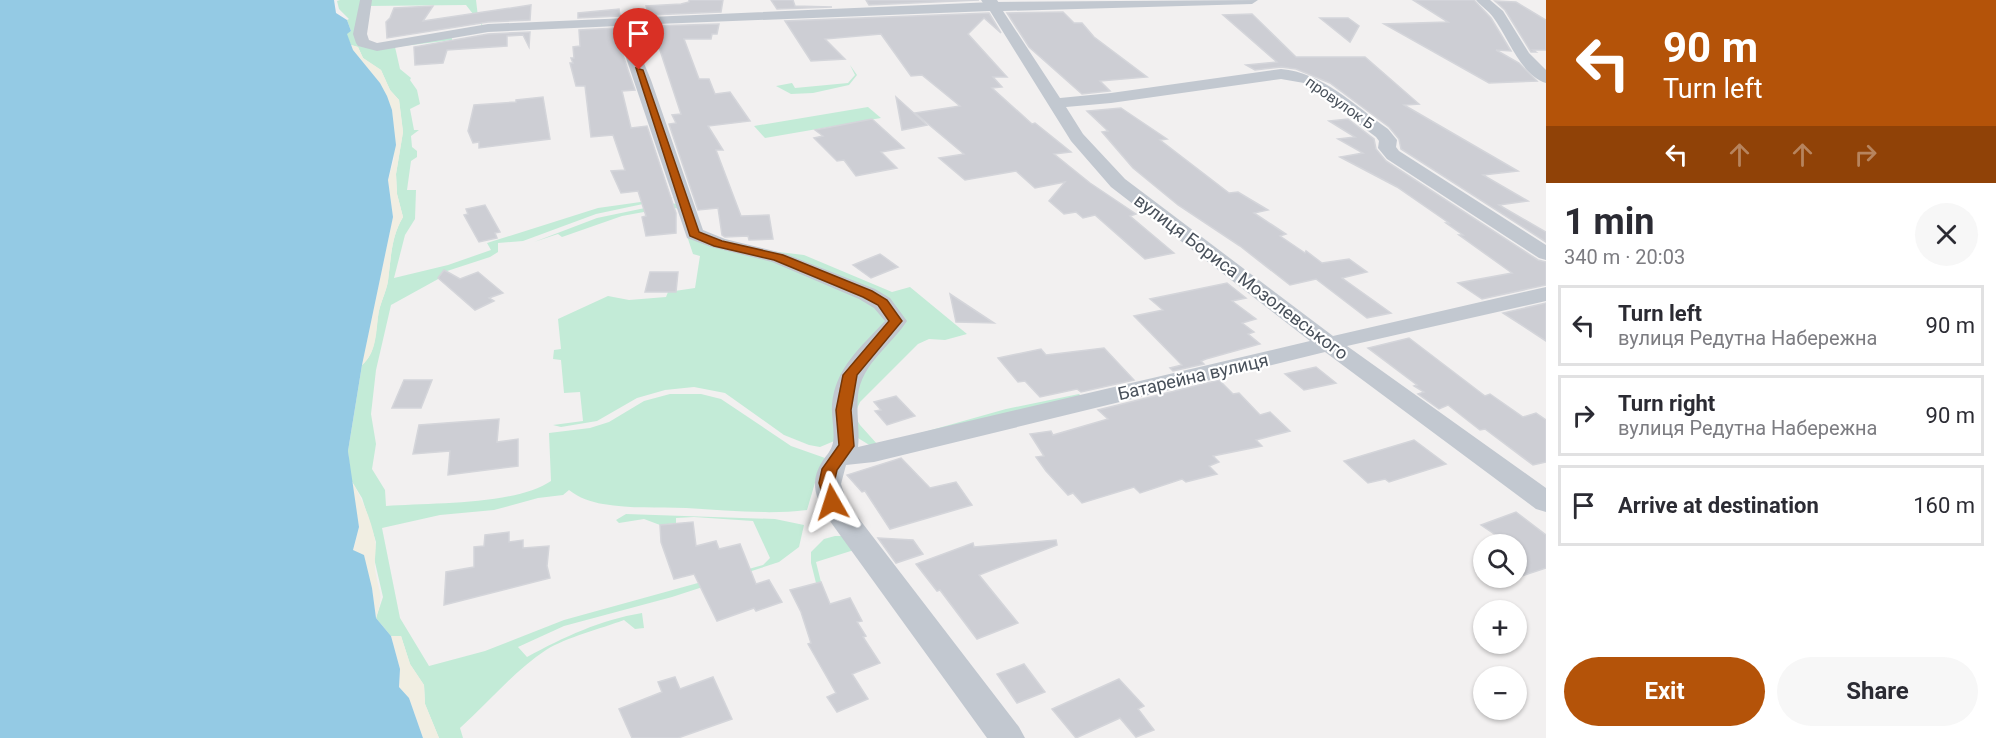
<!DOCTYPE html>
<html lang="en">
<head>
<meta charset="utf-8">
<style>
	:root { --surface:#fff; --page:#f7f7f7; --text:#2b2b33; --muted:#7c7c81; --line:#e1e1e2; --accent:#b45309 }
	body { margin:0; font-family:Roboto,sans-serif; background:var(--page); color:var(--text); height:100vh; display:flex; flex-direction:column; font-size:22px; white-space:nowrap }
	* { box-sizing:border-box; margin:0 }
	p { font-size:20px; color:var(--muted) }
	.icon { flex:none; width:33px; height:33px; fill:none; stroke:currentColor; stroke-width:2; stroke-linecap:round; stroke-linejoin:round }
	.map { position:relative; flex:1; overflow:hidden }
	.sheet { display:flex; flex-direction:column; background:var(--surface); width:450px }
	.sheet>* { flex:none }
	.hud { background:#b45309; color:#fff; overflow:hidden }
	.tools { position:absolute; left:1473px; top:534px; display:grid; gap:12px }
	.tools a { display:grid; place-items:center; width:54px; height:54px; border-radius:50%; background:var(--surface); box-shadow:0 2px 4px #0004; font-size:30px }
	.pin { position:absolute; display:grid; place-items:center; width:51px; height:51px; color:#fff; margin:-62px -26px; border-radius:50% 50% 50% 0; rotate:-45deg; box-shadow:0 0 6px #0007 }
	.pin .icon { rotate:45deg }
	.me { position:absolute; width:66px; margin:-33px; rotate:354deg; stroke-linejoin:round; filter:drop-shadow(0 0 4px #0008) }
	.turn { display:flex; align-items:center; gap:21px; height:126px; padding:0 18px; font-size:27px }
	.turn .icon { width:78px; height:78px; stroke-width:2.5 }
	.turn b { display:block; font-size:42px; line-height:51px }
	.lanes { display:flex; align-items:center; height:57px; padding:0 18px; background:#0003; justify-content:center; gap:30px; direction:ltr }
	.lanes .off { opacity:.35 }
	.round { display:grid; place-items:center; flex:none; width:63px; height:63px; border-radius:32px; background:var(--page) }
	.headline { display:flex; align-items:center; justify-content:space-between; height:102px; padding:0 18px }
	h1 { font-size:36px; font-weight:700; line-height:45px }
	.button { display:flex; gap:12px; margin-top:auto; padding:12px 18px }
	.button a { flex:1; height:69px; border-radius:36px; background:var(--accent); color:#fff; font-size:24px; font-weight:700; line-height:69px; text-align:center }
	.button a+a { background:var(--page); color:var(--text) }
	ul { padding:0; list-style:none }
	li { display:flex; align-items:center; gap:18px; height:81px; margin:0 12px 9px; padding:0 6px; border:3px solid var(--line); border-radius:0px }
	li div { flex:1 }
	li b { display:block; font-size:22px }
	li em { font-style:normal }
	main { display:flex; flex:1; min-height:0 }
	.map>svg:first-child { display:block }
</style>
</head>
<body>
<main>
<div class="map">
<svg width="1546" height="738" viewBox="0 0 1546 738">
	<rect width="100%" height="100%" fill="#f2f0f0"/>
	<g fill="#c3ebd7">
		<path d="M 340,0 L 364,0 L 367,47 L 452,36 L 452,40 L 395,47 L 400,69 L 411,78 L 410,80 L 417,90 L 420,104 L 410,109 L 414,130 L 419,130 L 411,136 L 412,147 L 417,151 L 417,157 L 411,161 L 407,190 L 416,190 L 415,219 L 405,235 L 394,278 L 448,265 L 491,250 L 487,243 L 598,208 L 676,197 L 596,214 L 523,241 L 498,243 L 498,252 L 490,257 L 441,273 L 440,278 L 391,305 L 376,370 L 371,414 L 376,444 L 372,469 L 385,490 L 386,506 C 431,503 516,505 551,481 L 549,433 L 590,428 L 609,422 L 644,401 L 670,394 L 701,394 L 721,399 L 791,446 L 825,458 L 817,476 L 807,510 C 767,515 726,510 686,508 C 658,507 631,509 603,504 C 591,502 579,498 569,490 L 563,495 L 538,498 L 494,510 L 440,515 L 382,528 L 400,618 L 429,666 L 485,651 L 564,620 L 763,565 L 770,558 L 753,521 L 694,517 L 676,518 L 676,523 L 660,525 L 644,519 L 619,523 L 616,520 L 626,514 L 775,519 L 804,525 L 799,547 L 779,562 L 672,597 L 564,626 L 518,647 L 527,657 C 564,637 600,620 642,613 L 644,628 L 635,629 L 624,620 C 600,629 567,637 546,650 C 514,671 489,702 460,728 L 463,738 L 439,738 L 425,704 L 424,685 L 410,664 L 401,636 L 391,636 L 376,618 L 383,597 L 374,558 L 376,542 L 362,498 L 351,480 L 348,451 L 362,365 C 376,353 375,335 378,317 C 379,305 386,293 388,281 C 391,258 391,237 403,217 L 397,194 L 396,174 L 403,132 L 399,100 L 390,90 L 381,70 L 363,58 L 358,47 L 351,45 L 346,34 L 351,31 L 347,20 L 349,19 L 339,9 L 337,1 Z"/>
		<polygon points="368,0 476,0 478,17 484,28 466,5 366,6"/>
		<polygon points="850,65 857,75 849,85 813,93 791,94 776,86 792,83 795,88 848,83 855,75"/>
		<polygon points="868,107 881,118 765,138 754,126"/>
		<polygon points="669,203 677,204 679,209 671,207 622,216 562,237 558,234 534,242 597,218"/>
		<polygon points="683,224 873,300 888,318 856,356 839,439 820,447 809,445 784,435 725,393 694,387 665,390 637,398 597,421 561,427 553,425 583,421 580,392 564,393 561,360 553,359 554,350 561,349 558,319 608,296 629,300 666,297 668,292 695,288 700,256 693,254"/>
		<polygon points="761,250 804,255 892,292 910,287 967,334 945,340 929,339 918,344 860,402 854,415 860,425 878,445 1006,409 1079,394 1082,397 871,446 853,435 851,390 901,319"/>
		<polygon points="835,536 842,536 854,550 816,562 821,582 816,583 811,563 811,552 824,539"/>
	</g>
	<g fill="#f1eee2">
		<path d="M 351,45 L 358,47 L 363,58 L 381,70 L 390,90 L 399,100 L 403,132 L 396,174 L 397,194 L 403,217 C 391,237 391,258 388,281 C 386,293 379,305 378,317 C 376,335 376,353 362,365 L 393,217 L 388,180 L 394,159 L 392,110 L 380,83 L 352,50 Z"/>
		<path d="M 351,480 C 362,499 371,519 375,540 C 377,549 374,559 375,568 C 378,594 385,590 376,618 L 372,588 L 353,551 L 359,527 Z"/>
		<polygon points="391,636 401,636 410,664 424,685 425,704 439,738 423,738 409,698 399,687 400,669"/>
	</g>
	<polygon fill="#94cae4" points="0,0 334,0 336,13 347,20 351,31 347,34 353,50 380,83 387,96 392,110 396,145 388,180 393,217 362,365 348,451 359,527 353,550 364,555 372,588 376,618 391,636 400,669 399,687 409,698 423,738 0,738"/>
	<g fill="#cdced4" stroke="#d4d5da" stroke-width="1.5">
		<polygon points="689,0 723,0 721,12 649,15 646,6 681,4 689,2"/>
		<polygon points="771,0 793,0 795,6 832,7 777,9"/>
		<polygon points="866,0 979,0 869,5"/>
		<polygon points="1413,0 1474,0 1491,18 1511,51 1496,50 1519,63 1537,81 1489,83 1384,24 1448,22"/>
		<polygon points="1495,1 1516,2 1546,20 1546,50 1533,50 1536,52 1531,52 1505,10"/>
		<polygon points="531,5 530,20 488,22 387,38 386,22 390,18 394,8 433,6 423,21"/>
		<polygon points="619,9 620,16 578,18 578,13"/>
		<polygon points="1063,12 1074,23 1082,23 1094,37 1147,77 1100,81 1110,91 1082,94 1029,47 1007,13"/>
		<polygon points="989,13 1001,33 984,18 968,34 1007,77 993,77 1002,87 992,88 1032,124 1035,123 1071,152 1054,154 1090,183 1136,214 1130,216 1174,253 1145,259 1095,215 1083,218 1076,212 1064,214 1049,201 1065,182 1035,188 1016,171 965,180 939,158 964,154 915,113 960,106 922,75 911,76 881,34 825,39 845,59 811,61 785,21"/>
		<polygon points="1252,14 1296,57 1365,57 1419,104 1404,105 1518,171 1483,175 1528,201 1499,205 1546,232 1546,242 1401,149 1399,139 1389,127 1330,83 1296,69 1281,67 1255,70 1246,65 1277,62 1223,15"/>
		<polygon points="1320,18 1348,18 1359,26 1350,42"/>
		<polygon points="719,24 717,34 712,34 711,39 684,39 699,79 709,79 715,94 730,92 750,121 708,126 723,150 716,150 741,216 769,215 773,239 749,240 748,236 725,237 722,235 718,208 698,210 669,124 676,123 672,115 681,114 652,26"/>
		<polygon points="616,28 617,38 635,90 622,91 631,128 647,126 676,213 676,233 646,236 642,217 646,216 638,191 621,193 611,171 625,170 613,135 591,137 585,86 576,86 570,63 573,63 571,58 574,58 573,47 580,46 579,30"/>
		<polygon points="530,32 529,47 523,35 507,36 507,46 447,50 443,63 415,65 414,47 488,34"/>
		<polygon points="543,97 550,139 479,148 479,142 473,143 468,131 474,105 516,102 516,100"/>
		<polygon points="896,97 927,125 902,130"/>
		<polygon points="1121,108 1167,139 1160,140 1229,193 1238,192 1268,210 1254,213 1286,234 1280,236 1305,253 1306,251 1322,263 1349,259 1367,272 1342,278 1391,313 1367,318 1316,279 1290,285 1240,246 1178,205 1133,168 1102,132 1108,131 1087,111"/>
		<polygon points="872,119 904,148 881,152 897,168 856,176 844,160 837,161 814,138 823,136 815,130"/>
		<polygon points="1348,119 1374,139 1376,149 1386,161 1538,260 1546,262 1546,285 1482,299 1458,283 1512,273 1459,235 1463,235 1446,223 1449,223 1397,187 1340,157 1363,153 1338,139 1355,137 1329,121"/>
		<polygon points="485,205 500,232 495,233 497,238 479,242 464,215 468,214 466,209"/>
		<polygon points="880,254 898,267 871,278 853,265"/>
		<polygon points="444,270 460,279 478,272 503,293 489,298 494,301 475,310 438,278"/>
		<polygon points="650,272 678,272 676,292 645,292"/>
		<polygon points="1227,283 1246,298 1232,301 1256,319 1242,323 1254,332 1248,334 1260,344 1206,359 1201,361 1204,364 1173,371 1170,368 1182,365 1134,316 1163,310 1150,299"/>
		<polygon points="950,294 994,323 956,322"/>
		<polygon points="1546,303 1546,341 1503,313"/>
		<polygon points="1409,338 1485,396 1490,394 1523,417 1536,413 1546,420 1546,462 1533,465 1485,429 1480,430 1448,405 1439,409 1418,394 1424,392 1414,386 1417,385 1368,348"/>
		<polygon points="1104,348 1134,380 1081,392 1077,389 1040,397 1025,381 1018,382 998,358 1041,349 1046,355"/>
		<polygon points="1316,367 1336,383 1304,390 1285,374"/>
		<polygon points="404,380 432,380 421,408 392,408"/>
		<polygon points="1219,380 1233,394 1239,393 1260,415 1270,412 1290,431 1256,440 1262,446 1213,456 1219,462 1209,466 1217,474 1186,482 1182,479 1140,493 1134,487 1082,503 1073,493 1068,495 1046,471 1036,457 1044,456 1030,434 1051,431 1053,435 1108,419 1098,410"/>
		<polygon points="896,396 915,416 887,425 875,411 881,410 874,402"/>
		<polygon points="499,419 497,442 518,439 518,466 448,475 450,451 413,454 419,425"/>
		<polygon points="1414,440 1446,464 1389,482 1385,479 1368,483 1344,461"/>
		<polygon points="901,458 930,488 956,482 972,505 890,529 865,491 862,492 847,475"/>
		<polygon points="1516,512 1546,535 1546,568 1522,576 1516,571 1516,544 1509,544 1481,525"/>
		<polygon points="693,522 696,546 716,541 719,549 740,544 756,584 769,580 782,602 756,611 754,608 717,621 694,574 674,579 661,542 660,525"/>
		<polygon points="509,532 509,542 523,540 523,548 549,546 547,566 550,578 444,605 446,572 474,567 474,547 484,546 485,535"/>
		<polygon points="878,538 913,540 923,554 896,563"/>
		<polygon points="1056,540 1057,545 979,575 1018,623 977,639 940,590 937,591 916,564 973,543 974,547"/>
		<polygon points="821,582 830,604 850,598 862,621 857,622 866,636 863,637 880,663 852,674 868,699 837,712 827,697 836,693 808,644 811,643 801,612 790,590"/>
		<polygon points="1024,664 1045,692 1017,703 997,674"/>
		<polygon points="675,677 680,689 713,677 732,719 678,738 632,738 619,709 662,692 658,682"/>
		<polygon points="1119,679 1144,706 1138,709 1154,730 1136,737 1120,718 1076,738 1052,709"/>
	</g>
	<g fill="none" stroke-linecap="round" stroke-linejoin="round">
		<g fill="#c2c8d0" fill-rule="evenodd">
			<path d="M 360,0 L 372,0 L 367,34 L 369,40 L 377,43 L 488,24 L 993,2 L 1258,0 L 1252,4 L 1003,11 L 1060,98 L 1111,93 L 1281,69 C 1322,72 1355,106 1388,129 L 1397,140 L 1396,147 L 1399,151 L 1546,245 L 1546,260 L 1539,258 L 1387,159 L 1378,148 L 1379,141 L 1376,137 L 1304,83 L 1281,79 L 1111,103 L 1066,107 L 1083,134 L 1125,179 L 1333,336 L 1546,287 L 1546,301 L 1347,346 L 1546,488 L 1546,512 L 1536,509 L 1325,352 L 874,462 L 846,465 L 841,484 L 847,503 L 1019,727 L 1025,738 L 987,738 L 827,517 C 816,498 809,483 822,462 C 825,457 830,452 832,446 C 836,436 831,417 832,405 C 835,368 861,347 885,321 L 874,308 L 859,299 L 772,262 L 711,247 L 687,238 L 619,37 L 618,26 L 488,32 L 377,51 L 358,46 L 356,43 L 353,34 ZM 990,11 L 1071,141 L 1111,187 L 1310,341 L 858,447 C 860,431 856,412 858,395 C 862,363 891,346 907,321 L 890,298 L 875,289 L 786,254 L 725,239 L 703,230 L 651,80 L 633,37 L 632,25 Z"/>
			<path d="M 1476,0 L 1490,0 L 1503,11 L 1529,53 L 1546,70 L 1546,83 C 1521,76 1507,35 1493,17 C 1488,10 1481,6 1476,0 Z"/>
		</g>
		<polygon fill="#c2c8d0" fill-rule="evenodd" points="981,0 997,0 1001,6 999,9 987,9"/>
	</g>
	<polygon fill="#b45309" stroke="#753606" stroke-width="1.5" points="636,68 643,70 699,232 722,241 783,255 872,291 887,300 902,321 857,375 851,410 854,446 837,470 834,483 840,502 837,506 826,506 819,483 822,469 839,445 836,410 843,375 889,321 878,305 863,297 774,260 714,246 690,236"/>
	<g text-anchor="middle" stroke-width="4.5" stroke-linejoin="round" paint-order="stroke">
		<g font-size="15" fill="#49515b" stroke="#fff">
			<text transform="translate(1340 103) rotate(35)" y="5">провулок Б</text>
		</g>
		<g font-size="18" fill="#49515b" stroke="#fff">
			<text transform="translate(1241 277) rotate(37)" y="6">вулиця Бориса Мозолевського</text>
			<text transform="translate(1193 377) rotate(-13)" y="6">Батарейна вулиця</text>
		</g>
	</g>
</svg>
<div class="tools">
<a><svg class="icon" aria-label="search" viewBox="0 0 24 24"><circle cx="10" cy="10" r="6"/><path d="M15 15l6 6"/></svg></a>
<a>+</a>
<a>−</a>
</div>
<div class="pin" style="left:639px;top:70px;background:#d93025"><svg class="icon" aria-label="arrive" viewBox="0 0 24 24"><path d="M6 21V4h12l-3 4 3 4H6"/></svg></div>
<svg class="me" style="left:832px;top:502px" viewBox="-20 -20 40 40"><path d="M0-17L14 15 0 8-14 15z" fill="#b45309" stroke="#fff" stroke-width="4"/></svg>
</div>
<section class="sheet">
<div class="hud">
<div class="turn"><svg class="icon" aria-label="left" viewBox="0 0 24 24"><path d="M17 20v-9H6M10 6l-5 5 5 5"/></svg><div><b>90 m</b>Turn left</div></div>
<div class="lanes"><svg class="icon" aria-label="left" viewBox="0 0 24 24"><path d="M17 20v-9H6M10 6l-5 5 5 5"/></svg><svg class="icon off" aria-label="ahead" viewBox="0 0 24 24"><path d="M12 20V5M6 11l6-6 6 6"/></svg><svg class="icon off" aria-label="ahead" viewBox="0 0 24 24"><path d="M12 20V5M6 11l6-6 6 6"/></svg><svg class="icon off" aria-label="right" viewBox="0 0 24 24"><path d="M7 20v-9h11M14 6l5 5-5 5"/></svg></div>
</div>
<div class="headline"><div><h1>1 min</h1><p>340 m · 20:03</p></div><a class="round"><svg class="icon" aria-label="close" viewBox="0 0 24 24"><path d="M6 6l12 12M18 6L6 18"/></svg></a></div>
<ul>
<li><svg class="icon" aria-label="left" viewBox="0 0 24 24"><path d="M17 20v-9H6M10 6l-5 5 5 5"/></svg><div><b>Turn left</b><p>вулиця Редутна Набережна</p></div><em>90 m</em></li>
<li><svg class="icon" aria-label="right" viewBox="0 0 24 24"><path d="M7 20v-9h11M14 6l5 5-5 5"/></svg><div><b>Turn right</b><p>вулиця Редутна Набережна</p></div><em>90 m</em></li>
<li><svg class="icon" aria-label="arrive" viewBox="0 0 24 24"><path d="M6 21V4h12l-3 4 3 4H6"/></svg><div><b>Arrive at destination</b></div><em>160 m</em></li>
</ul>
<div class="button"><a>Exit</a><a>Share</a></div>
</section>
</main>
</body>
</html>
